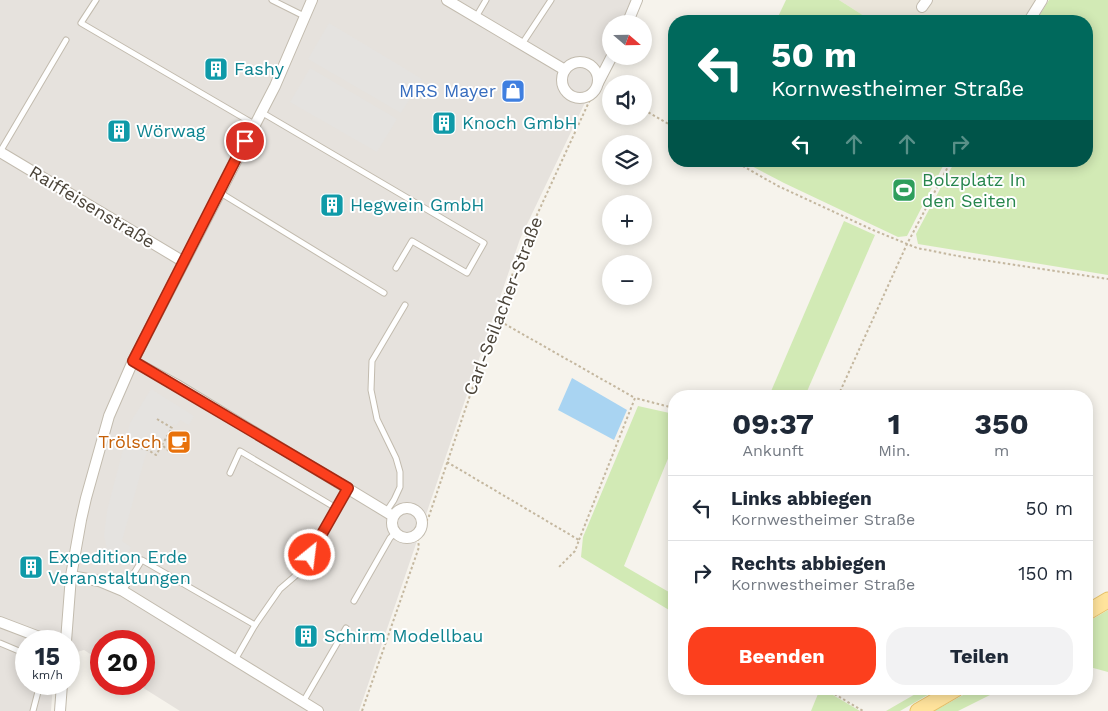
<!DOCTYPE html>
<html lang="de">
<head>
<meta charset="utf-8">
<style>
	:root { --surface:#fff; --page:#f2f2f3; --text:#1f2937; --muted:#747a83; --line:#e0e1e3; --accent:#fc3f1d }
	body { margin:0; font-family:"Work Sans",sans-serif; background:var(--page); color:var(--text); height:100vh; display:flex; flex-direction:column; font-size:19px; white-space:nowrap }
	* { box-sizing:border-box; margin:0 }
	p { font-size:16px; color:var(--muted) }
	.icon { flex:none; width:28px; height:28px; fill:none; stroke:currentColor; stroke-width:2; stroke-linecap:round; stroke-linejoin:round }
	.map { position:relative; flex:1; overflow:hidden }
	.drawer { position:absolute; left:668px; top:390px; width:425px; height:305px; display:flex; flex-direction:column; background:var(--surface); border-radius:20px; box-shadow:0 2px 12px #0003 }
	.drawer>* { flex:none }
	.hud { position:absolute; left:668px; top:15px; width:425px; height:152px; border-radius:20px; box-shadow:0 2px 12px #0003; background:#00695c; color:#fff; overflow:hidden }
	.needle { width:32px; rotate:110deg }
	.buttons { position:absolute; left:602px; top:15px; display:grid; gap:10px }
	.buttons a { display:grid; place-items:center; width:50px; height:50px; border-radius:50%; background:var(--surface); box-shadow:0 2px 12px #0003; font-size:25px }
	.speed { position:absolute; left:15px; top:630px; display:flex; gap:10px; font-size:25px; font-weight:700; text-align:center }
	.speed>* { display:grid; place-content:center; width:65px; height:65px; border-radius:50%; background:var(--surface); box-shadow:0 2px 12px #0003; line-height:1 }
	.speed small { font-size:12px; font-weight:400 }
	.speed .limit { border:8px solid #d22; background:#fff; color:#111 }
	.pin { position:absolute; display:grid; place-items:center; width:42px; height:42px; color:#fff; margin:-21px; border:2px solid #fff; border-radius:50%; box-shadow:0 1px 5px #0007 }
	.me { position:absolute; width:55px; margin:-28px; rotate:29deg; stroke-linejoin:round; filter:drop-shadow(0 0 4px #0008) }
	.turn { display:flex; align-items:center; gap:18px; height:105px; padding:0 20px; font-size:22px }
	.turn .icon { width:65px; height:65px; stroke-width:2.5 }
	.turn b { display:block; font-size:35px; line-height:42px }
	.lanes { display:flex; align-items:center; height:48px; padding:0 20px; background:#0003; justify-content:center; gap:25px; direction:ltr }
	.lanes .off { opacity:.35 }
	.eta { display:flex; justify-content:space-evenly; align-items:center; height:85px; text-align:center }
	.eta b { font-size:30px; font-weight:700; line-height:35px }
	.cta { display:flex; gap:10px; margin-top:auto; padding:10px 20px }
	.cta a { flex:1; height:58px; border-radius:20px; background:var(--accent); color:#fff; font-size:20px; font-weight:700; line-height:58px; text-align:center }
	.cta a+a { background:var(--page); color:var(--text) }
	ul { padding:0; list-style:none }
	li { display:flex; align-items:center; gap:15px; height:65px; padding:0 20px; border-top:1px solid var(--line) }
	li div { flex:1 }
	li b { display:block; font-size:19px }
	li em { font-style:normal }
	.map>svg:first-child { display:block }
</style>
</head>
<body>
<div class="map">
<svg width="1108" height="711" viewBox="0 0 1108 711">
	<rect width="100%" height="100%" fill="#f6f3ec"/>
	<polygon fill="#eae5da" points="839,0 1036,0 1024,21 872,21"/>
	<polygon fill="#e6e2dd" points="0,0 633,0 622,24 611,24 611,48 520,239 359,711 180,711 137,684 144,684 144,641 101,641 101,661 84,650 69,654 69,641 26,641 26,684 53,684 51,711 0,711"/>
	<g fill="#d2eab5">
		<polygon points="786,0 839,0 872,21 776,21"/>
		<polygon points="1049,0 1108,0 1108,275 918,244 916,234 955,161 1086,161 1086,21 1036,21"/>
		<polygon points="742,161 934,161 943,166 907,236 898,237 784,183"/>
		<polygon points="844,221 875,235 805,396 769,396"/>
		<polygon points="638,406 674,414 674,444 624,566 674,595 674,613 581,557 583,537"/>
		<polygon points="1108,610 1108,672 1086,666 1086,623"/>
		<polygon points="820,689 823,689 860,711 811,711"/>
		<polygon points="924,689 938,689 900,711 886,711"/>
		<polygon points="974,689 1002,689 958,711 934,711"/>
	</g>
	<g fill="#e5e3e0">
		<polygon points="329,23 422,79 401,113 308,59"/>
		<polygon points="310,68 397,119 377,152 290,102"/>
		<polygon points="151,389 194,416 189,425 180,420 176,426 173,424 157,451 150,448 145,457 122,541 131,547 124,561 107,550 104,535 107,511 130,423"/>
	</g>
	<polygon fill="#a9d4f2" points="572,378 627,410 614,440 558,410"/>
	<g fill="none" stroke-linecap="round" stroke-linejoin="round">
		<g stroke="#c2bbae" stroke-width="7">
			<g id="lane">
				<polyline points="96,0 81,23 254,124"/>
				<polyline points="272,0 304,16"/>
				<polyline points="476,17 486,0"/>
				<polyline points="522,44 551,0"/>
				<polyline points="261,112 484,243 467,273 412,241 396,268"/>
				<polyline points="0,152 66,40"/>
				<polyline points="219,192 384,293"/>
				<polyline points="230,473 240,451 336,508"/>
				<polyline points="386,512 394,500 400,487 400,472 396,458 377,419 371,390 372,361 405,305"/>
				<polyline points="123,591 142,560 255,625 280,589 301,571 348,489"/>
				<polyline points="354,601 390,538 395,533"/>
				<polyline points="0,643 26,654"/>
				<polyline points="235,660 255,625"/>
				<polyline points="303,702 346,628"/>
				<polyline points="33,711 40,684"/>
			</g>
		</g>
		<g stroke="#c2bbae" stroke-width="12">
			<g id="street">
				<polyline points="447,0 565,70"/>
				<polyline points="922,7 927,0"/>
				<polyline points="1029,21 1042,0"/>
				<polyline points="627,24 637,0"/>
				<circle cx="580" cy="80" r="18"/>
				<polyline points="598,83 612,56"/>
				<polyline points="0,152 184,262"/>
				<polyline points="133,361 177,385 393,516"/>
				<circle cx="407" cy="523" r="15"/>
				<polyline points="71,576 99,581 123,591 318,711"/>
				<polyline points="0,622 50,641"/>
				<polyline points="66,641 71,576 81,520 86,498 109,416 133,361 275,86 312,0"/>
				<polyline points="60,711 62,684"/>
			</g>
		</g>
		<g stroke="#e6c16a" stroke-width="17">
			<g id="primary">
				<polyline points="1086,613 1108,600"/>
				<polyline points="918,711 956,689"/>
			</g>
		</g>
		<g stroke="#c4b79f" stroke-width="2" stroke-dasharray="2.5 2.5" stroke-linecap="butt">
			<polyline points="644,110 674,127"/>
			<polyline points="734,161 778,186 873,230 917,248 963,257 1108,279"/>
			<polyline points="496,319 635,398"/>
			<polyline points="838,396 907,244 951,161"/>
			<polyline points="157,419 172,428 162,445"/>
			<polyline points="141,448 148,450 156,455 162,445 169,451"/>
			<polyline points="447,462 579,540 575,551 558,568"/>
			<polyline points="422,524 428,519 496,319 524,243 594,91"/>
			<polyline points="579,540 635,398 674,408"/>
			<polyline points="826,689 863,711"/>
			<polyline points="362,711 419,547 417,535"/>
		</g>
		<use href="#lane" stroke="#fff" stroke-width="5"/>
		<use href="#street" stroke="#fff" stroke-width="10"/>
		<use href="#primary" stroke="#ffe39c" stroke-width="15"/>
	</g>
	<g fill="none" stroke-linecap="round" stroke-linejoin="round">
		<g stroke="#a42913" stroke-width="12">
			<polyline id="route" points="245,141 133,361 348,488 310,555"/>
		</g>
		<use href="#route" stroke="#fc3f1d" stroke-width="9"/>
	</g>
	<defs>
		<g id="building-square" transform="scale(1.25)"><rect x="-9" y="-9" width="18" height="18" rx="4" fill="#0f9aa8" stroke="#fff"/><path d="M-4-6H4V6H1V3H-1V6H-4ZM-2.5-4.3h1.7v1.8h-1.7ZM.8-4.3h1.7v1.8H.8ZM-2.5-1h1.7V.8h-1.7ZM.8-1h1.7V.8H.8Z" fill="#fff"/></g>
		<g id="shop-square" transform="scale(1.25)"><rect x="-9" y="-9" width="18" height="18" rx="4" fill="#3f7fe0" stroke="#fff"/><path d="M-5-2.5h2.3a2.7 3.5 0 0 1 5.4 0H5L5.5 6h-11ZM-1.5-2.5h3a1.5 2.3 0 0 0-3 0Z" fill="#fff"/></g>
		<g id="stadium-square" transform="scale(1.25)"><rect x="-9" y="-9" width="18" height="18" rx="4" fill="#2e9e5b" stroke="#fff"/><path d="M0-5a6.5 5 0 1 0 0 10a6.5 5 0 1 0 0-10ZM-3.5-1.8h7v3.6h-7Z" fill="#fff"/></g>
		<g id="cafe-square" transform="scale(1.25)"><rect x="-9" y="-9" width="18" height="18" rx="4" fill="#e8710a" stroke="#fff"/><path d="M-5.5-4.5H6V0H3Q3 3.5 0 3.5H-2.5Q-5.5 3.5-5.5 0ZM3-3.2v2h1.7v-2ZM-6 4.5H4V6H-6Z" fill="#fff"/></g>
	</defs>
	<g fill-rule="evenodd">
		<use href="#building-square" x="216" y="69"/>
		<use href="#shop-square" x="513" y="91"/>
		<use href="#building-square" x="444" y="123"/>
		<use href="#building-square" x="119" y="131"/>
		<use href="#stadium-square" x="904" y="190"/>
		<use href="#building-square" x="332" y="205"/>
		<use href="#cafe-square" x="179" y="442"/>
		<use href="#building-square" x="31" y="567"/>
		<use href="#building-square" x="306" y="636"/>
	</g>
	<g text-anchor="middle" stroke-width="4" stroke-linejoin="round" paint-order="stroke">
		<g font-size="18" fill="#0d838f" stroke="#fff" text-anchor="start">
			<text x="234" y="75">Fashy</text>
			<text x="462" y="129">Knoch GmbH</text>
			<text x="136" y="137">Wörwag</text>
			<text x="350" y="211">Hegwein GmbH</text>
			<text x="48" y="563">Expedition Erde<tspan x="48" dy="21">Veranstaltungen</tspan></text>
			<text x="324" y="642">Schirm Modellbau</text>
		</g>
		<g font-size="18" fill="#366cbe" stroke="#fff" text-anchor="end">
			<text x="496" y="97">MRS Mayer</text>
		</g>
		<g font-size="18" fill="#27864d" stroke="#fff" text-anchor="start">
			<text x="922" y="186">Bolzplatz In<tspan x="922" dy="21">den Seiten</tspan></text>
		</g>
		<g font-size="18" fill="#4b4439" stroke="#fff">
			<text transform="translate(92 207) rotate(31)" y="6">Raiffeisenstraße</text>
			<text transform="translate(503 306) rotate(-69)" y="6">Carl-Seilacher-Straße</text>
		</g>
		<g font-size="18" fill="#c56008" stroke="#fff" text-anchor="end">
			<text x="162" y="448">Trölsch</text>
		</g>
	</g>
</svg>
<div class="buttons">
<a><svg class="needle" viewBox="-14 -14 28 28"><path d="M0-13l5 13h-10z" fill="#e53935"/><path d="M0 13l5-13h-10z" fill="#747a83"/></svg></a>
<a><svg class="icon" aria-label="sound" viewBox="0 0 24 24"><path d="M4 9h4l5-4v14l-5-4H4zM17 9q2 3 0 6"/></svg></a>
<a><svg class="icon" aria-label="layers" viewBox="0 0 24 24"><path d="M12 4l9 5-9 5-9-5zM3 14l9 5 9-5"/></svg></a>
<a>+</a>
<a>−</a>
</div>
<div class="speed"><div>15<small>km/h</small></div><div class="limit">20</div></div>
<div class="pin" style="left:245px;top:141px;background:#d93025"><svg class="icon" aria-label="arrive" viewBox="0 0 24 24"><path d="M6 21V4h12l-3 4 3 4H6"/></svg></div>
<svg class="me" style="left:310px;top:555px" viewBox="-20 -20 40 40"><circle r="17" fill="#fc3f1d" stroke="#fff" stroke-width="3"/><path d="M0-11L8 9 0 5-8 9z" fill="#fff"/></svg>
<div class="hud">
<div class="turn"><svg class="icon" aria-label="left" viewBox="0 0 24 24"><path d="M17 20v-9H6M10 6l-5 5 5 5"/></svg><div><b>50 m</b>Kornwestheimer Straße</div></div>
<div class="lanes"><svg class="icon" aria-label="left" viewBox="0 0 24 24"><path d="M17 20v-9H6M10 6l-5 5 5 5"/></svg><svg class="icon off" aria-label="ahead" viewBox="0 0 24 24"><path d="M12 20V5M6 11l6-6 6 6"/></svg><svg class="icon off" aria-label="ahead" viewBox="0 0 24 24"><path d="M12 20V5M6 11l6-6 6 6"/></svg><svg class="icon off" aria-label="right" viewBox="0 0 24 24"><path d="M7 20v-9h11M14 6l5 5-5 5"/></svg></div>
</div>
<section class="drawer">
<div class="eta">
<div><b>09:37</b><p>Ankunft</p></div>
<div><b>1</b><p>Min.</p></div>
<div><b>350</b><p>m</p></div>
</div>
<ul>
<li><svg class="icon" aria-label="left" viewBox="0 0 24 24"><path d="M17 20v-9H6M10 6l-5 5 5 5"/></svg><div><b>Links abbiegen</b><p>Kornwestheimer Straße</p></div><em>50 m</em></li>
<li><svg class="icon" aria-label="right" viewBox="0 0 24 24"><path d="M7 20v-9h11M14 6l5 5-5 5"/></svg><div><b>Rechts abbiegen</b><p>Kornwestheimer Straße</p></div><em>150 m</em></li>
</ul>
<div class="cta"><a>Beenden</a><a>Teilen</a></div>
</section>
</div>
</body>
</html>
